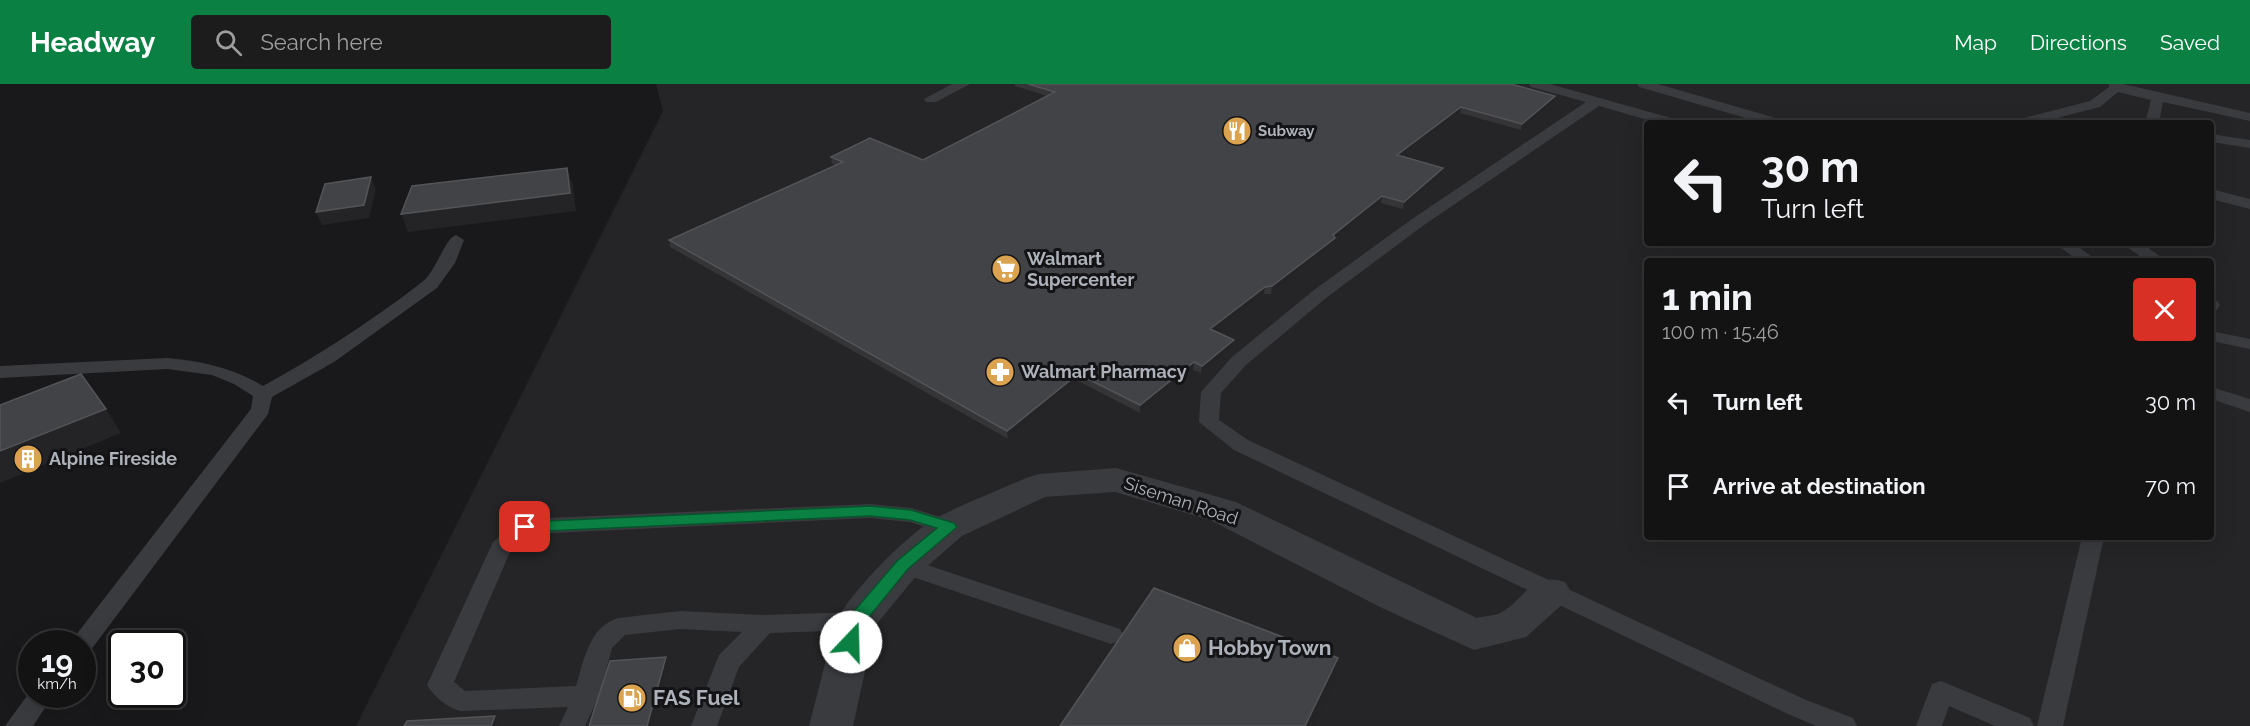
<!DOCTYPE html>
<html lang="en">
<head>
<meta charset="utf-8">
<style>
	:root { --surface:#131314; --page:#1c1c1d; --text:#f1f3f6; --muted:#9d9ea0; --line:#323234; --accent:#0b8043 }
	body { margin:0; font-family:Raleway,sans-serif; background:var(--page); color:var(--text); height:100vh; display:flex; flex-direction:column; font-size:22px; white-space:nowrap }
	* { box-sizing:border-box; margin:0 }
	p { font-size:20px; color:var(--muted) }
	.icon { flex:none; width:33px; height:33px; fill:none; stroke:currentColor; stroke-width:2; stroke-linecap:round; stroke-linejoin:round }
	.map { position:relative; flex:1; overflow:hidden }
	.sheet { position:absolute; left:1644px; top:174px; width:570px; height:282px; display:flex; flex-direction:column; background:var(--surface); border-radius:6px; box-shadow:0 6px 24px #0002,0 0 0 2px var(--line) }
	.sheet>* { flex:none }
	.top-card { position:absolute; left:1644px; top:36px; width:570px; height:126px; border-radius:6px; box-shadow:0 6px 24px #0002,0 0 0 2px var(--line); background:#131314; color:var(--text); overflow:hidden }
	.speed { position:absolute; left:18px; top:546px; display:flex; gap:12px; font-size:30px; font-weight:700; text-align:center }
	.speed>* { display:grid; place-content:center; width:78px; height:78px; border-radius:50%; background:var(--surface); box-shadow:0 6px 24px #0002,0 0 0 2px var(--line); line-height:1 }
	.speed small { font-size:15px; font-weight:400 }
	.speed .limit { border:3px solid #111; border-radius:9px; background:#fff; color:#111 }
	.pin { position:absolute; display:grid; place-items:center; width:51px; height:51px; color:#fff; margin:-26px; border-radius:12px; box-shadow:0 3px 9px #0006 }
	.me { position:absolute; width:66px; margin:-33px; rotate:21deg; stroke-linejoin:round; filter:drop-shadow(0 0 4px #0008) }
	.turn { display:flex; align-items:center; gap:21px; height:126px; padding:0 18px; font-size:27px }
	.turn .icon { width:78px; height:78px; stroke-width:2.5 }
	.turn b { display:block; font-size:42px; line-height:51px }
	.round { display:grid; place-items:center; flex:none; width:63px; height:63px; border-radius:6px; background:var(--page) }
	.overview { display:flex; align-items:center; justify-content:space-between; height:102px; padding:0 18px }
	h1 { font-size:36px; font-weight:700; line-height:45px }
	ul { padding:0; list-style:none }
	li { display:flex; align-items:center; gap:18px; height:84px; padding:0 18px }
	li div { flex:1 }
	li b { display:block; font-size:22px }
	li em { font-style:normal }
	header { display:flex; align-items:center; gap:36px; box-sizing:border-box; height:84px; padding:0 30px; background:var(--accent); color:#fff }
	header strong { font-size:28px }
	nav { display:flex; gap:33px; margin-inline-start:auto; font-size:21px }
	.search { width:420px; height:54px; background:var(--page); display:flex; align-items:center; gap:15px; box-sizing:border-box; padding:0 21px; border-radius:6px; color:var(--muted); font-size:22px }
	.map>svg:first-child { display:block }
</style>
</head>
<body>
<header>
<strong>Headway</strong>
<div class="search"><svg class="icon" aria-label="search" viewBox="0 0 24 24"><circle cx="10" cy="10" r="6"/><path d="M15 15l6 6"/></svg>Search here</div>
<nav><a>Map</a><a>Directions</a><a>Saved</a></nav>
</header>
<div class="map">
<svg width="2250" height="642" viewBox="0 0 2250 642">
	<rect width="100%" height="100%" fill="#19191b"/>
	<path fill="#252527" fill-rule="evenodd" d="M 656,0 L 2250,0 L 2250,642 L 356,642 L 663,27 ZM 1647,39 L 2211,39 L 2211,159 L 1647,159 ZM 1647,177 L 2211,177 L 2211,453 L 1647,453 Z"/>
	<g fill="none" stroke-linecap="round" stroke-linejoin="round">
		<g fill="#3a3b3f" fill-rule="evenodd">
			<polygon points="952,0 970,0 936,18 926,18 924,15"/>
			<polygon points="1529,0 1550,0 1678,36 1680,39 1658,39 1599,22 1424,141 1326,214 1246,281 1221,309 1219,336 1248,356 1806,616 1853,634 1857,642 1816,642 1788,630 1234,366 1199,338 1201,308 1232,273 1314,206 1412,135 1586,18 1531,3"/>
			<polygon points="1637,0 1658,0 1783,36 1785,39 1763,39 1639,3"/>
			<polygon points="2109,0 2123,0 2250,29 2250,37 2163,18 2159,39 2145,39 2151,16 2118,8 2100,23 2037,39 2014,39 2016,36 2090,17 2109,3"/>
			<polygon points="2211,50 2250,56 2250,64 2211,58"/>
			<polygon points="2211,105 2250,115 2250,125 2211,115"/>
			<path d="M 456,151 L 464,156 L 455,179 L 437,204 L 334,278 L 272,313 L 268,330 L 90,567 L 82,569 L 82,560 L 69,560 L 251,325 L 253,312 L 234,300 L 212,291 L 167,285 L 0,294 L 0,282 L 167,274 C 202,277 233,284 263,302 C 319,271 372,237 422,198 C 436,188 445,154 456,151 Z"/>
			<polygon points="2054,159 2073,159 2098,177 2079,177"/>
			<polygon points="2121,159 2141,159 2167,177 2147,177"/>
			<polygon points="2211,216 2217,217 2220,221 2217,226 2211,227"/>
			<polygon points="2211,247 2250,255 2250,265 2211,257"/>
			<polygon points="2211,303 2250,315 2250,328 2211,315"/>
			<path d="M 870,420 L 911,424 L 957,438 L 960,443 L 957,448 L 949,451 L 910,438 L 870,434 L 531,450 L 510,468 L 454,598 L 465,607 L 576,602 C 584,576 589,543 618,534 L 680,527 L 764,531 L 856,528 L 864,531 L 868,537 L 864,543 L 856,546 L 770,549 L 739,583 L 717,642 L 691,642 L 719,571 L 742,548 L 680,545 L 625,551 L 612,564 L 599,612 L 585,642 L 559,642 L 568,623 L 460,627 C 447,623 434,613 427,601 L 493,458 L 517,438 L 525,435 Z"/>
			<polygon points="2082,453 2104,453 2063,642 2037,642"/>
			<polygon points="903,473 1120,545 1123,551 1120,557 1111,560 895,487 892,481 895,475"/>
			<polygon points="1941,597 2030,634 2034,642 1995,642 1949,622 1942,642 1916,642 1932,600"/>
			<polygon points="32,605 32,610 54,610 33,642 5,642"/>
		</g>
		<path fill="#3a3b3f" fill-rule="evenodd" d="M 1116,384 L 1236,418 L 1477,534 C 1484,532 1494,532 1500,529 C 1527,515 1529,487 1565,498 L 1571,508 L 1565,518 L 1526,553 L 1474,566 L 1382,524 L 1210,436 L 1115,408 L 1045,413 L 962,452 L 917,491 L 875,542 L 853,642 L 809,642 L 836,537 C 852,507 908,449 938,433 C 967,418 997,407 1026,394 L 1039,390 Z"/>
	</g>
	<polygon fill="#353538" points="1015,0 1511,0 1555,12 1554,18 1521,46 1460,29 1403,72 1443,84 1442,91 1403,125 1381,119 1334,156 1334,161 1271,210 1264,210 1216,247 1234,256 1234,264 1201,289 1193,286 1140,329 1078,297 1008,355 670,163 669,156 836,81 832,80 831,73 923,76 1047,12 1015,2"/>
	<g fill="#242426">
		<polygon points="1555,12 1554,18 1521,46 1522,40"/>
		<polygon points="1461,23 1460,29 1396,77 1397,71"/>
		<polygon points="567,84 573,101 576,127 408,148 401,130"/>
		<polygon points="1443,84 1442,91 1403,125 1404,118"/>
		<polygon points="371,93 376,106 369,134 322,141 316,128"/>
		<polygon points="1382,112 1381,119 1334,156 1334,161 1271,210 1272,202"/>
		<polygon points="1265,203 1264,210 1210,252 1210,245"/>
		<polygon points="1234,256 1234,264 1201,289 1202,282"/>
		<polygon points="1194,278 1193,286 1140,329 1140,321"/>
		<polygon points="1078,290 1078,297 1008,355 1007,347"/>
		<polygon points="106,325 121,349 0,399 0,367"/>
		<polygon points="666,573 669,582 652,642 647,642"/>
		<polygon points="1338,574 1334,599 1314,642 1305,642"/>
		<polygon points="495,632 500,642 491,642"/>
	</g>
	<g fill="#424346" stroke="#535458" stroke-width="1.5">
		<polygon points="1028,0 1511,0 1555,12 1522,40 1461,23 1397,71 1443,84 1404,118 1382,112 1333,151 1335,154 1272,202 1265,203 1210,245 1234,256 1202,282 1194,278 1140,321 1078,290 1007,347 669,156 843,78 831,73 870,54 923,76 1055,8"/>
		<polygon points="567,84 570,109 401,130 412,102"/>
		<polygon points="371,93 364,121 316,128 325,100"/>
		<polygon points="81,290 106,325 0,367 0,321"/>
		<polygon points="1154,504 1338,574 1305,642 1060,642"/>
		<polygon points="666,573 647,642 589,642 610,577"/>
		<polygon points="495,632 491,642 404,642 407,637"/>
	</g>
	<polygon fill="#0b8043" stroke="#07532c" stroke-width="1.5" points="870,422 911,426 954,439 957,443 908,485 864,539 857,562 851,564 845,562 842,558 850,532 897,477 937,444 910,436 870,432 525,448 519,447 517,443 519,439 525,438"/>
	<defs>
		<g id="restaurant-disc" transform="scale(1.5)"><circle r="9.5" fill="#dba350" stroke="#141416"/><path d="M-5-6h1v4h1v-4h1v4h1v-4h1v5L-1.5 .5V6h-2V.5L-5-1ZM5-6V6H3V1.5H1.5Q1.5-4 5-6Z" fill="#fff"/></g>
		<g id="supermarket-disc" transform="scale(1.5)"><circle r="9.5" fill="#dba350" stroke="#141416"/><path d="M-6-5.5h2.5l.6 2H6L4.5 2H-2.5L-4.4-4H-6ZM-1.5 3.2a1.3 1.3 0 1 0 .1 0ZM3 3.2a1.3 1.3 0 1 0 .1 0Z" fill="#fff"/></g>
		<g id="pharmacy-disc" transform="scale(1.5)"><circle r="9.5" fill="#dba350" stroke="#141416"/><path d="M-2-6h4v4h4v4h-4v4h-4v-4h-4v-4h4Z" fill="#fff"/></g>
		<g id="building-disc" transform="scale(1.5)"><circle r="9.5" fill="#dba350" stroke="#141416"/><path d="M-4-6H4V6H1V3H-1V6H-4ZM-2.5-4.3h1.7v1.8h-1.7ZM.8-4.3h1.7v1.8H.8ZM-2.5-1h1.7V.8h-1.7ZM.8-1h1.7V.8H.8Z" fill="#fff"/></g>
		<g id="shop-disc" transform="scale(1.5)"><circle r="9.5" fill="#dba350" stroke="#141416"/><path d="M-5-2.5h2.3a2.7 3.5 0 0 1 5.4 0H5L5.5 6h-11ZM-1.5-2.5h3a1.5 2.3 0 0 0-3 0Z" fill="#fff"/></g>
		<g id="fuel-disc" transform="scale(1.5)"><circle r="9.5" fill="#dba350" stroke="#141416"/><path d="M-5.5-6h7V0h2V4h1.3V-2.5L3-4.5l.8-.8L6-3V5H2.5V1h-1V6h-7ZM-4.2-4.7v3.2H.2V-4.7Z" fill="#fff"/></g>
	</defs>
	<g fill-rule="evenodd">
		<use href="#restaurant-disc" x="1237" y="47"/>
		<use href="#supermarket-disc" x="1006" y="185"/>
		<use href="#pharmacy-disc" x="1000" y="288"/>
		<use href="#building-disc" x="28" y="375"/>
		<use href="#shop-disc" x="1187" y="564"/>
		<use href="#fuel-disc" x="632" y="614"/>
	</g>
	<g text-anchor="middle" stroke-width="6" stroke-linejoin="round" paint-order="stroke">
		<g font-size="15" font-weight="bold" fill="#adb1b9" stroke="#141416" text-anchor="start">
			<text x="1258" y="52">Subway</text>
		</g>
		<g font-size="18" font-weight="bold" fill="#adb1b9" stroke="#141416" text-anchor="start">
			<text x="1027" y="181">Walmart<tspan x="1027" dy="21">Supercenter</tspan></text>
			<text x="1021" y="294">Walmart Pharmacy</text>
			<text x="49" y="381">Alpine Fireside</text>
		</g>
		<g font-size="18" fill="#adb1b9" stroke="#141416">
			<text transform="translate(1181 417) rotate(18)" y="6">Siseman Road</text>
		</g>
		<g font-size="21" font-weight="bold" fill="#adb1b9" stroke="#141416" text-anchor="start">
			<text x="1208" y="571">Hobby Town</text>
			<text x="653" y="621">FAS Fuel</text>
		</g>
	</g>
</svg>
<div class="speed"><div>19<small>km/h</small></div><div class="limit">30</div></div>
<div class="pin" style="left:525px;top:443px;background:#d93025"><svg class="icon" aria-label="arrive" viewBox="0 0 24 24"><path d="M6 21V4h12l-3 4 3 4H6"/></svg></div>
<svg class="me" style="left:851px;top:558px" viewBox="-20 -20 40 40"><circle r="19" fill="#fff"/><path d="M0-13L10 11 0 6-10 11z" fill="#0b8043"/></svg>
<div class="top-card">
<div class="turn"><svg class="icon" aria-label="left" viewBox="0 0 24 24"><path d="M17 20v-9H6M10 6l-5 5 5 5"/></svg><div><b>30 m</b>Turn left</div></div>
</div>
<section class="sheet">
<div class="overview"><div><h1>1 min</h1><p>100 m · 15:46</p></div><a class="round" style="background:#d93025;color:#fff"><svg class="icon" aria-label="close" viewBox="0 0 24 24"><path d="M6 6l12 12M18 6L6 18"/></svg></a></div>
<ul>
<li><svg class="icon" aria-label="left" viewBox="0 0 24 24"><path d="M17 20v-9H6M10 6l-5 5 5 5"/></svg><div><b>Turn left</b></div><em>30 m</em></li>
<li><svg class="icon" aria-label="arrive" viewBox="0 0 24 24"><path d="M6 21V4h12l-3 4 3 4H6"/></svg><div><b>Arrive at destination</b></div><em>70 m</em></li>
</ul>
</section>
</div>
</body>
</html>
